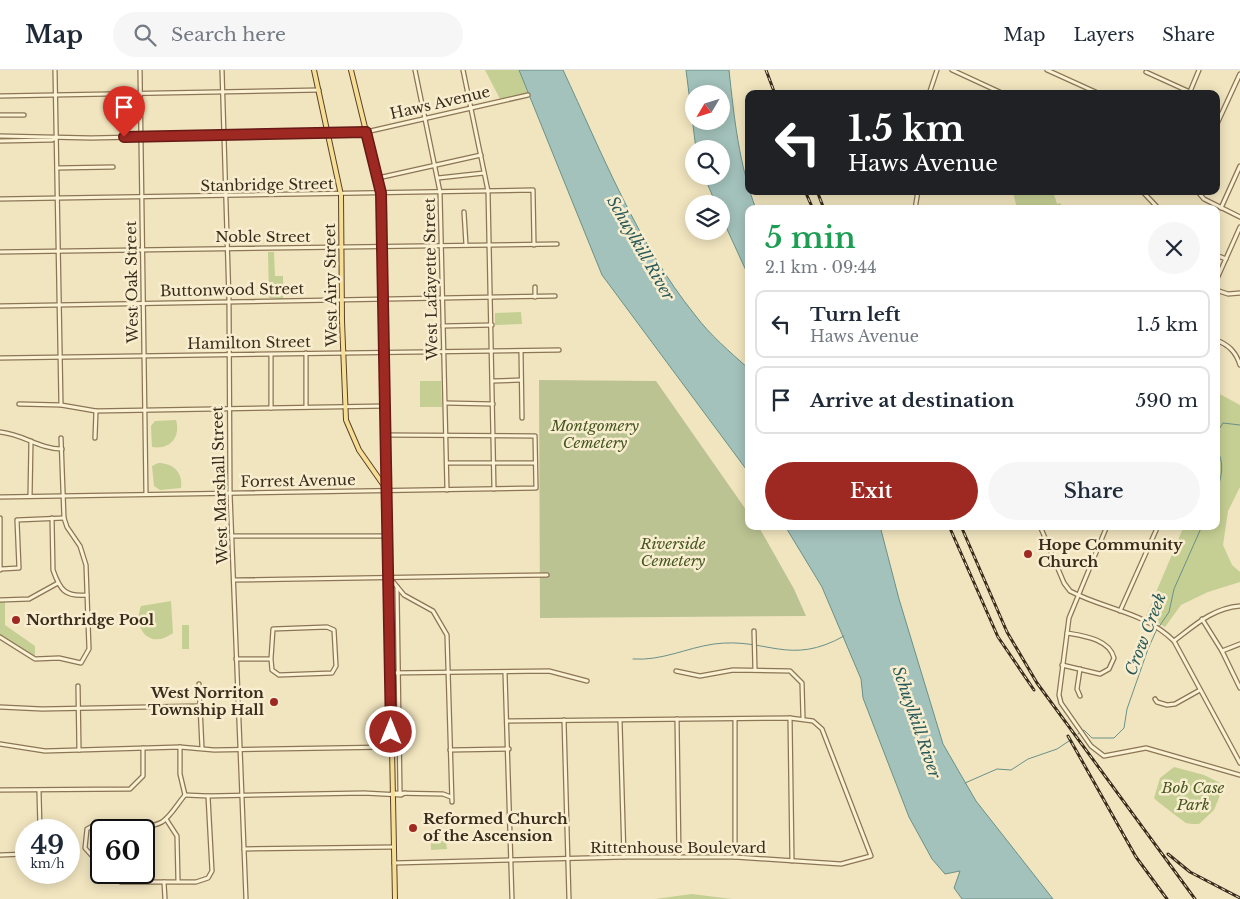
<!DOCTYPE html>
<html lang="en">
<head>
<meta charset="utf-8">
<style>
	:root { --surface:#fff; --page:#f6f6f7; --text:#1f2937; --muted:#747a83; --line:#e0e1e3; --accent:#9e2822 }
	body { margin:0; font-family:"Libre Baskerville",serif; background:var(--page); color:var(--text); height:100vh; display:flex; flex-direction:column; font-size:19px; white-space:nowrap }
	* { box-sizing:border-box; margin:0 }
	p { font-size:16px; color:var(--muted) }
	.icon { flex:none; width:28px; height:28px; fill:none; stroke:currentColor; stroke-width:2; stroke-linecap:round; stroke-linejoin:round }
	.map { position:relative; flex:1; overflow:hidden }
	.details { position:absolute; left:745px; top:135px; width:475px; height:325px; display:flex; flex-direction:column; background:var(--surface); border-radius:10px; box-shadow:0 2px 12px #0003 }
	.details>* { flex:none }
	.top-card { position:absolute; left:745px; top:20px; width:475px; height:105px; border-radius:10px; box-shadow:0 2px 12px #0003; background:#202124; color:#fff; overflow:hidden }
	.needle { width:32px; rotate:232deg }
	.tools { position:absolute; left:685px; top:15px; display:grid; gap:10px }
	.tools a { display:grid; place-items:center; width:45px; height:45px; border-radius:50%; background:var(--surface); box-shadow:0 2px 12px #0003; font-size:25px }
	.speed { position:absolute; left:15px; top:749px; display:flex; gap:10px; font-size:25px; font-weight:700; text-align:center }
	.speed>* { display:grid; place-content:center; width:65px; height:65px; border-radius:50%; background:var(--surface); box-shadow:0 2px 12px #0003; line-height:1 }
	.speed small { font-size:12px; font-weight:400 }
	.speed .limit { border:2px solid #111; border-radius:8px; background:#fff; color:#111 }
	.pin { position:absolute; display:grid; place-items:center; width:42px; height:42px; color:#fff; margin:-51px -21px; border-radius:50% 50% 50% 0; rotate:-45deg; box-shadow:0 0 5px #0007 }
	.pin .icon { rotate:45deg }
	.me { position:absolute; width:55px; margin:-28px; rotate:0deg; stroke-linejoin:round; filter:drop-shadow(0 0 4px #0008) }
	.turn { display:flex; align-items:center; gap:18px; height:105px; padding:0 20px; font-size:22px }
	.turn .icon { width:65px; height:65px; stroke-width:2.5 }
	.turn b { display:block; font-size:35px; line-height:42px }
	.round { display:grid; place-items:center; flex:none; width:52px; height:52px; border-radius:26px; background:var(--page) }
	.head { display:flex; align-items:center; justify-content:space-between; height:85px; padding:0 20px }
	h1 { font-size:30px; font-weight:600; line-height:38px; color:#1e9e55 }
	.button { display:flex; gap:10px; margin-top:auto; padding:10px 20px }
	.button a { flex:1; height:58px; border-radius:30px; background:var(--accent); color:#fff; font-size:20px; font-weight:600; line-height:58px; text-align:center }
	.button a+a { background:var(--page); color:var(--text) }
	ul { padding:0; list-style:none }
	li { display:flex; align-items:center; gap:15px; height:68px; margin:0 10px 8px; padding:0 10px; border:2px solid var(--line); border-radius:10px }
	li div { flex:1 }
	li b { display:block; font-size:19px }
	li em { font-style:normal }
	header { display:flex; align-items:center; gap:30px; box-sizing:border-box; height:70px; padding:0 25px; background:var(--surface); border-bottom:1px solid var(--line) }
	header strong { font-size:24px }
	nav { display:flex; gap:28px; margin-inline-start:auto; font-size:18px }
	.search { width:350px; height:45px; background:var(--page); display:flex; align-items:center; gap:12px; box-sizing:border-box; padding:0 18px; border-radius:28px; color:var(--muted); font-size:19px }
	.map>svg:first-child { display:block }
</style>
</head>
<body>
<header>
<strong>Map</strong>
<div class="search"><svg class="icon" aria-label="search" viewBox="0 0 24 24"><circle cx="10" cy="10" r="6"/><path d="M15 15l6 6"/></svg>Search here</div>
<nav><a>Map</a><a>Layers</a><a>Share</a></nav>
</header>
<div class="map">
<svg width="1240" height="829" viewBox="0 0 1240 829">
	<rect width="100%" height="100%" fill="#f1e5bf"/>
	<g fill="#c5cf93">
		<polygon points="485,0 519,0 528,23 500,29"/>
		<polygon points="1053,121 1057,134 1060,133 1063,139 1017,139 1013,122"/>
		<polygon points="268,182 274,182 275,206 283,206 283,229 269,228"/>
		<polygon points="521,242 522,254 495,255 495,243"/>
		<polygon points="420,311 441,311 442,337 420,337"/>
		<polygon points="1216,322 1240,335 1240,417 1228,441 1223,475 1232,495 1240,502 1240,512 1208,522 1181,535 1165,557 1146,546 1184,456 1216,456"/>
		<path d="M 176,350 C 181,367 170,380 152,377 L 151,356 L 155,351 Z"/>
		<path d="M 158,393 C 173,393 183,402 181,418 L 160,420 L 154,416 L 152,396 Z"/>
		<polygon points="0,530 5,530 5,555 35,576 35,589 0,567"/>
		<path d="M 171,531 L 173,563 C 151,580 132,560 141,536 Z"/>
		<rect x="182" y="555" width="7" height="24"/>
		<path d="M 1174,697 L 1204,705 L 1224,715 L 1214,740 L 1199,754 C 1195,754 1189,754 1186,753 C 1183,751 1155,730 1154,728 L 1160,708 Z"/>
		<polygon points="446,771 447,779 431,780 431,772"/>
		<polygon points="692,824 732,829 655,829"/>
	</g>
	<polygon fill="#bbc392" points="539,310 656,311 749,444 749,456 758,456 760,459 794,519 806,546 540,548"/>
	<g fill="#a3c2bb" stroke="#699189" fill-rule="evenodd">
		<path d="M 519,0 L 563,0 C 602,83 637,173 695,245 C 710,265 730,282 749,299 L 749,403 L 602,205 Z"/>
		<path d="M 686,0 L 729,0 C 734,47 739,95 756,139 L 749,139 L 749,207 L 721,146 L 721,134 L 716,134 L 704,106 L 721,106 L 721,79 L 696,79 ZM 694,24 L 721,24 L 721,51 L 694,51 Z"/>
		<polygon points="785,456 880,456 899,529 943,674 976,731 1053,829 962,829 954,818 960,801 945,804 932,789 909,747 863,628 861,609 822,517"/>
	</g>
	<g fill="none" stroke-linecap="round" stroke-linejoin="round">
		<g stroke="#699189" stroke-width="1">
			<polyline points="1216,364 1223,353 1240,355"/>
			<path d="M 1216,379 C 1226,393 1221,408 1216,424"/>
			<path d="M 633,589 C 662,591 686,578 714,574 C 767,567 789,597 844,566"/>
			<polyline points="1078,664 1084,660 1092,668 1114,668 1124,658 1127,639 1148,579 1156,561 1169,542 1174,519 1202,456"/>
			<polyline points="965,713 997,699 1011,700 1028,689 1057,679 1069,671"/>
		</g>
		<g stroke="#8b7556" stroke-width="5.5">
			<g id="minor">
				<polyline points="55,0 61,335"/>
				<polyline points="140,0 146,424"/>
				<polyline points="222,0 229,231 230,423 246,829"/>
				<polyline points="415,0 440,122 447,420"/>
				<polyline points="463,0 488,121 494,419"/>
				<polyline points="952,0 1004,24"/>
				<polyline points="1047,0 1100,24"/>
				<polyline points="1146,2 1190,22"/>
				<polyline points="929,24 937,0"/>
				<polyline points="1189,24 1199,0"/>
				<polyline points="0,26 319,20"/>
				<polyline points="0,45 24,45"/>
				<polyline points="1216,56 1240,4"/>
				<polyline points="0,66 91,68 366,62 528,25"/>
				<polyline points="0,71 52,70 56,68"/>
				<polyline points="57,98 113,97"/>
				<polyline points="378,108 481,85"/>
				<polyline points="438,108 484,103"/>
				<polyline points="1142,121 1159,139"/>
				<polyline points="1197,121 1204,129 1240,147"/>
				<polyline points="0,129 533,120 534,175"/>
				<polyline points="1221,138 1240,96"/>
				<polyline points="915,139 918,121"/>
				<polyline points="464,142 466,175"/>
				<polyline points="0,182 557,174"/>
				<polyline points="1216,185 1226,189"/>
				<polyline points="1216,211 1240,157"/>
				<polyline points="535,217 535,227"/>
				<polyline points="1216,220 1228,224 1240,223"/>
				<polyline points="0,236 555,226"/>
				<polyline points="443,256 492,255"/>
				<path d="M 1216,270 C 1229,275 1236,282 1240,295"/>
				<polyline points="521,281 522,348"/>
				<polyline points="306,283 306,337"/>
				<polyline points="271,285 271,338"/>
				<polyline points="0,288 559,280"/>
				<polyline points="493,311 521,310"/>
				<polyline points="446,333 493,334"/>
				<polyline points="19,334 61,335 96,341 385,336"/>
				<path d="M 0,362 C 23,364 39,379 62,379"/>
				<polyline points="95,368 96,341"/>
				<polyline points="447,393 535,393"/>
				<polyline points="30,426 31,371"/>
				<polyline points="0,427 536,418 535,366 387,365"/>
				<polyline points="0,448 0,500"/>
				<path d="M 52,448 L 53,500 C 60,520 65,527 87,525"/>
				<path d="M 1040,456 L 1064,513 L 1070,521 C 1106,540 1143,541 1174,571 L 1240,693"/>
				<polyline points="1107,456 1069,548 1059,625 1061,633 1091,676 1104,686 1146,678 1240,705"/>
				<polyline points="232,466 388,466"/>
				<polyline points="1,499 19,498 17,450 64,448"/>
				<polyline points="390,508 404,525 433,541 447,565 452,732"/>
				<polyline points="234,510 547,505"/>
				<polyline points="397,517 400,722"/>
				<polyline points="0,530 29,529 58,513"/>
				<polyline points="1120,541 1158,456"/>
				<polyline points="1202,549 1222,581 1240,618"/>
				<polyline points="754,561 755,600"/>
				<polyline points="0,567 35,589 59,588 81,593 89,579 86,495 80,476 67,457 64,448 61,368"/>
				<path d="M 1174,571 C 1195,555 1213,538 1240,536"/>
				<polyline points="1222,581 1240,574"/>
				<polyline points="236,589 271,589 272,600 279,605 332,603 336,596 334,560 327,557 273,559 271,589"/>
				<path d="M 1062,595 L 1100,604 L 1109,599 L 1114,588 C 1109,569 1084,566 1067,563"/>
				<polyline points="1080,599 1077,619 1080,626"/>
				<polyline points="676,601 700,606 733,600 790,601 802,613 803,648"/>
				<polyline points="391,603 549,601 587,611"/>
				<polyline points="505,603 512,829"/>
				<polyline points="199,614 202,678"/>
				<polyline points="78,616 79,680"/>
				<polyline points="1155,629 1157,632 1167,635 1175,634 1200,620"/>
				<polyline points="0,637 42,639 199,636"/>
				<polyline points="790,648 792,791"/>
				<polyline points="677,649 679,787"/>
				<polyline points="564,650 569,829"/>
				<polyline points="735,650 735,787"/>
				<polyline points="620,651 624,787"/>
				<polyline points="0,674 45,681 180,677 214,680 391,677"/>
				<polyline points="180,677 180,704 185,725"/>
				<polyline points="450,680 509,679"/>
				<polyline points="0,720 130,719 143,706 143,678"/>
				<polyline points="39,721 40,760"/>
				<polyline points="392,723 443,724 451,727"/>
				<polyline points="185,725 208,726 364,723 401,725 405,723"/>
				<polyline points="166,749 177,766 178,811"/>
				<polyline points="244,779 394,777"/>
				<polyline points="0,785 26,784"/>
				<polyline points="394,793 624,787 735,787 841,794 871,786 822,659 813,651 790,648 508,651"/>
				<path d="M 101,796 L 85,778 L 87,759 C 108,746 140,764 162,752 C 171,746 178,733 185,725"/>
				<polyline points="108,802 121,812 196,812 208,808 212,801 208,726"/>
				<polyline points="164,812 165,829"/>
			</g>
		</g>
		<g stroke="#58422b" stroke-width="6">
			<g id="major">
				<polyline points="314,0 341,125 342,251 346,350 359,380 387,420"/>
				<polyline points="351,0 381,123 395,829"/>
			</g>
		</g>
		<use href="#minor" stroke="#fbf1d3" stroke-width="3"/>
		<use href="#major" stroke="#f7de94" stroke-width="4"/>
		<g stroke="#392c1c" stroke-width="3">
			<g id="rail">
				<polyline points="766,0 775,24"/>
				<polyline points="805,121 813,139"/>
				<polyline points="817,121 824,139"/>
				<polyline points="949,456 998,567 1034,620"/>
				<polyline points="961,456 1007,562 1037,613 1195,829"/>
				<polyline points="1068,666 1136,787 1167,829"/>
				<polyline points="1168,784 1190,802 1240,828"/>
			</g>
		</g>
		<use href="#rail" stroke="#f8eecf" stroke-width="1" stroke-dasharray="4" stroke-linecap="butt"/>
	</g>
	<g fill="none" stroke-linecap="round" stroke-linejoin="round">
		<g stroke="#671a16" stroke-width="12">
			<polyline id="route" points="124,67 366,62 381,123 391,662"/>
		</g>
		<use href="#route" stroke="#9e2822" stroke-width="9"/>
	</g>
	<g fill="#9e2822" stroke="#f8eecf" stroke-width="2">
		<circle cx="1028" cy="484" r="5"/>
		<circle cx="16" cy="550" r="5"/>
		<circle cx="274" cy="632" r="5"/>
		<circle cx="413" cy="758" r="5"/>
	</g>
	<g text-anchor="middle" stroke-width="5" stroke-linejoin="round" paint-order="stroke">
		<g font-size="15" fill="#392c1c" stroke="#f8eecf">
			<text transform="translate(440 33) rotate(-13)" y="5">Haws Avenue</text>
			<text transform="translate(267 115) rotate(-1)" y="5">Stanbridge Street</text>
			<text x="263" y="172">Noble Street</text>
			<text transform="translate(431 209) rotate(-91)" y="5">West Lafayette Street</text>
			<text transform="translate(132 212) rotate(-91)" y="5">West Oak Street</text>
			<text transform="translate(331 215) rotate(-91)" y="5">West Airy Street</text>
			<text transform="translate(232 220) rotate(-1)" y="5">Buttonwood Street</text>
			<text transform="translate(249 273) rotate(-1)" y="5">Hamilton Street</text>
			<text transform="translate(298 411) rotate(-1)" y="5">Forrest Avenue</text>
			<text transform="translate(220 415) rotate(-92)" y="5">West Marshall Street</text>
			<text x="678" y="783">Rittenhouse Boulevard</text>
		</g>
		<g font-size="15" font-style="italic" fill="#465721" stroke="#f8eecf">
			<text x="595" y="361">Montgomery<tspan x="595" dy="17">Cemetery</tspan></text>
			<text x="673" y="479">Riverside<tspan x="673" dy="17">Cemetery</tspan></text>
			<text x="1193" y="723">Bob Case<tspan x="1193" dy="17">Park</tspan></text>
		</g>
		<g font-size="15" font-weight="bold" fill="#392c1c" stroke="#f8eecf" text-anchor="start">
			<text x="1038" y="480">Hope Community<tspan x="1038" dy="17">Church</tspan></text>
			<text x="26" y="555">Northridge Pool</text>
			<text x="264" y="628" text-anchor="end">West Norriton<tspan x="264" dy="17">Township Hall</tspan></text>
			<text x="423" y="754">Reformed Church<tspan x="423" dy="17">of the Ascension</tspan></text>
		</g>
		<g font-size="16" font-style="italic" fill="#2a5a5a" stroke="#f8eecf">
			<text transform="translate(641 178) rotate(60)" y="6">Schuylkill River</text>
			<text transform="translate(1145 564) rotate(-69)" y="6">Crow Creek</text>
			<text transform="translate(917 652) rotate(71)" y="6">Schuylkill River</text>
		</g>
	</g>
</svg>
<div class="tools">
<a><svg class="needle" viewBox="-14 -14 28 28"><path d="M0-13l5 13h-10z" fill="#e53935"/><path d="M0 13l5-13h-10z" fill="#747a83"/></svg></a>
<a><svg class="icon" aria-label="search" viewBox="0 0 24 24"><circle cx="10" cy="10" r="6"/><path d="M15 15l6 6"/></svg></a>
<a><svg class="icon" aria-label="layers" viewBox="0 0 24 24"><path d="M12 4l9 5-9 5-9-5zM3 14l9 5 9-5"/></svg></a>
</div>
<div class="speed"><div>49<small>km/h</small></div><div class="limit">60</div></div>
<div class="pin" style="left:124px;top:67px;background:#d93025"><svg class="icon" aria-label="arrive" viewBox="0 0 24 24"><path d="M6 21V4h12l-3 4 3 4H6"/></svg></div>
<svg class="me" style="left:391px;top:662px" viewBox="-20 -20 40 40"><circle r="17" fill="#9e2822" stroke="#fff" stroke-width="3"/><path d="M0-11L8 9 0 5-8 9z" fill="#fff"/></svg>
<div class="top-card">
<div class="turn"><svg class="icon" aria-label="left" viewBox="0 0 24 24"><path d="M17 20v-9H6M10 6l-5 5 5 5"/></svg><div><b>1.5 km</b>Haws Avenue</div></div>
</div>
<section class="details">
<div class="head"><div><h1>5 min</h1><p>2.1 km · 09:44</p></div><a class="round"><svg class="icon" aria-label="close" viewBox="0 0 24 24"><path d="M6 6l12 12M18 6L6 18"/></svg></a></div>
<ul>
<li><svg class="icon" aria-label="left" viewBox="0 0 24 24"><path d="M17 20v-9H6M10 6l-5 5 5 5"/></svg><div><b>Turn left</b><p>Haws Avenue</p></div><em>1.5 km</em></li>
<li><svg class="icon" aria-label="arrive" viewBox="0 0 24 24"><path d="M6 21V4h12l-3 4 3 4H6"/></svg><div><b>Arrive at destination</b></div><em>590 m</em></li>
</ul>
<div class="button"><a>Exit</a><a>Share</a></div>
</section>
</div>
</body>
</html>
